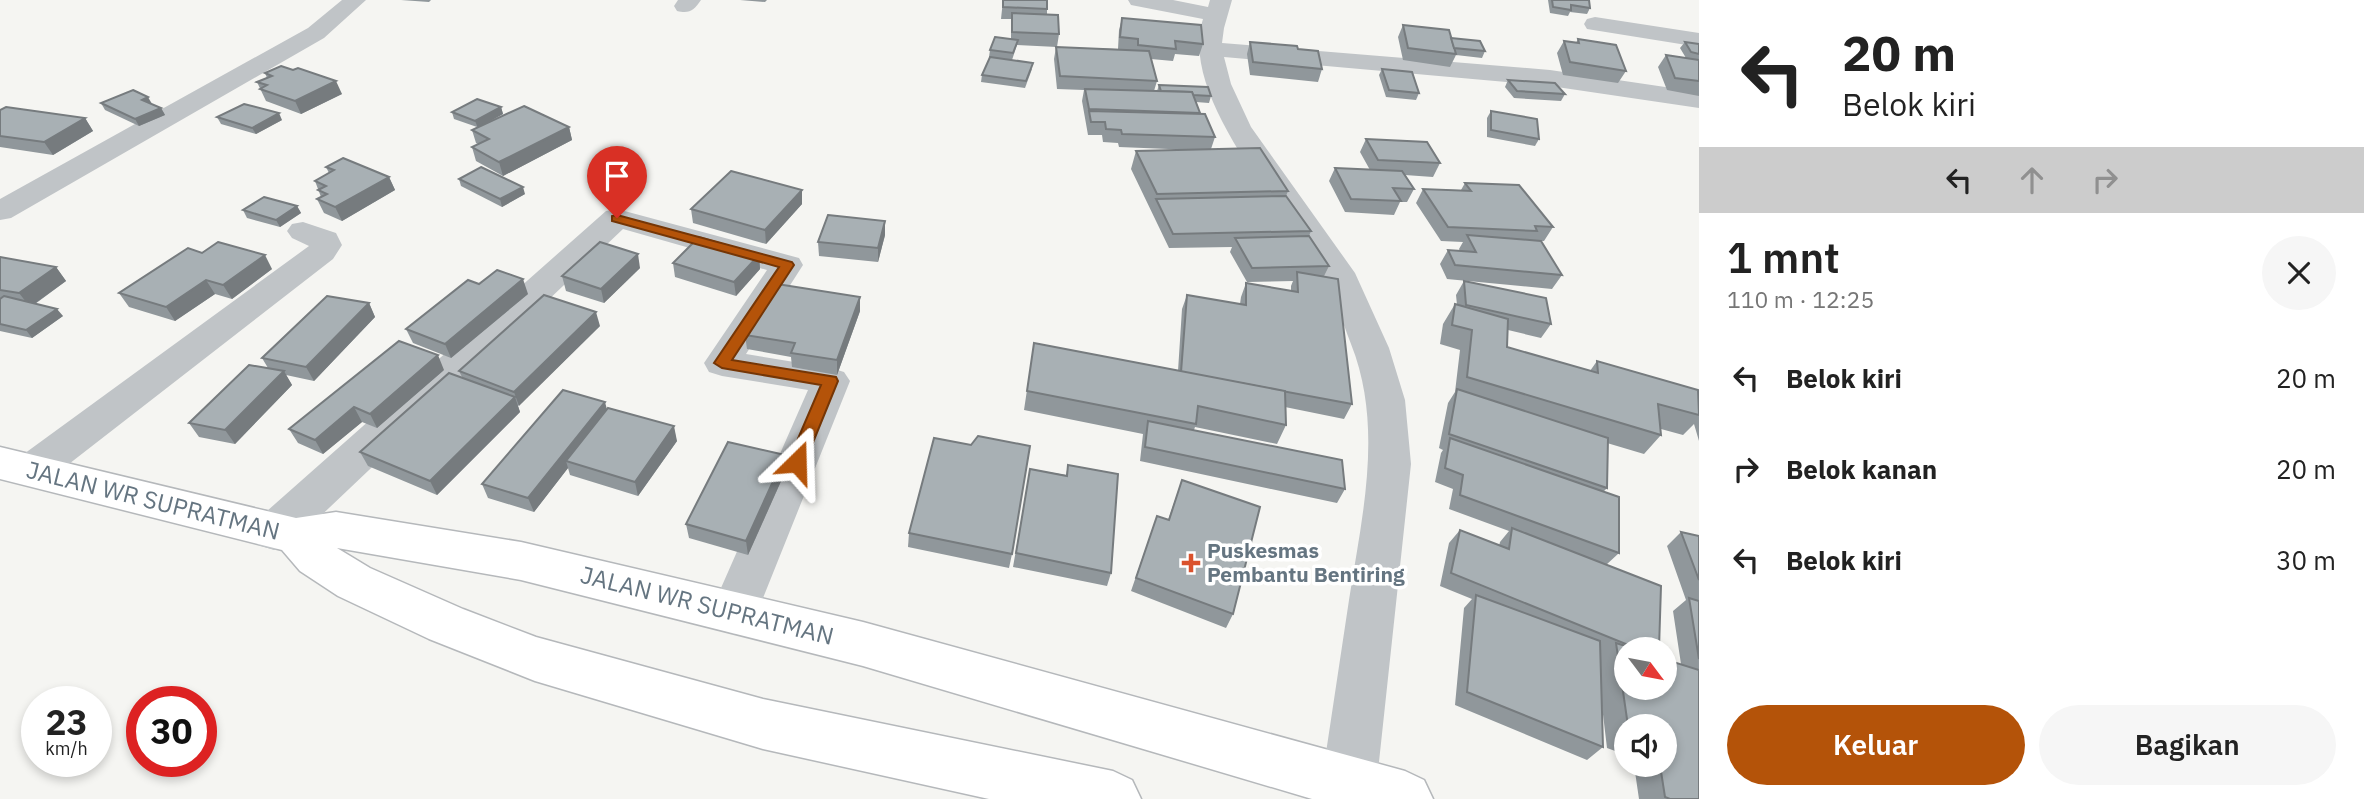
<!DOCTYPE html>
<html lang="id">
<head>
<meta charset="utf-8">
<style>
	:root { --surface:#fff; --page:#f6f6f6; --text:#222; --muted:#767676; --accent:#b45309 }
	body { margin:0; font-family:"IBM Plex Sans",sans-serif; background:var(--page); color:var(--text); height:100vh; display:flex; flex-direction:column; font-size:26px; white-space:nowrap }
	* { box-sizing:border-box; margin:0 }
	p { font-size:23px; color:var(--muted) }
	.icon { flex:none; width:38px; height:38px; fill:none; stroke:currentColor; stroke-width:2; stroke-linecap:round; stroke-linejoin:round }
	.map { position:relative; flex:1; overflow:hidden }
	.drawer { display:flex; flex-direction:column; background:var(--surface); width:665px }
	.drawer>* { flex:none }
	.guide { background:#fff; color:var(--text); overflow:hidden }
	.needle { width:46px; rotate:122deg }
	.controls { position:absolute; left:1614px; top:637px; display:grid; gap:14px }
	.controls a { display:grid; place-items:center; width:63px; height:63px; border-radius:50%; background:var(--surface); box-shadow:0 4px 10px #0003; font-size:35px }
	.speed { position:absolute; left:21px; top:686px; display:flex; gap:14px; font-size:35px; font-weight:700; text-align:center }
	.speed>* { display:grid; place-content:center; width:91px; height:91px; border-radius:50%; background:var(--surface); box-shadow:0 4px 10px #0003; line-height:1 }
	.speed small { font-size:18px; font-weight:400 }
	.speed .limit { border:10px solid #d22; background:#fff; color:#111 }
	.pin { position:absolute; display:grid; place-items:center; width:60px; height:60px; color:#fff; margin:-72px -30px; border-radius:50% 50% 50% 0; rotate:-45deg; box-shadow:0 0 7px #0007 }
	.pin .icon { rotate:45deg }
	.me { position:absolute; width:77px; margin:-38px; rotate:22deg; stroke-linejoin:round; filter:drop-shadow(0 0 5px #0008) }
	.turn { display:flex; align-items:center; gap:24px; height:147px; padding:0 28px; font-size:32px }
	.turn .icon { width:91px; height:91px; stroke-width:2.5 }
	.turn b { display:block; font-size:49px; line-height:60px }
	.lanes { display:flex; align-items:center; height:66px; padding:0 28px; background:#0003; justify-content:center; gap:35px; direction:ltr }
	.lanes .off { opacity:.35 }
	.round { display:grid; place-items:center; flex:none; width:74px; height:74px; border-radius:37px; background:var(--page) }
	.overview { display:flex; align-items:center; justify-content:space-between; height:119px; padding:0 28px }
	h1 { font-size:42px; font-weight:600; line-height:52px }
	.button { display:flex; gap:14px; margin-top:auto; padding:14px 28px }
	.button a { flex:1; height:80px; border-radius:42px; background:var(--accent); color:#fff; font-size:28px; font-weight:600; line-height:80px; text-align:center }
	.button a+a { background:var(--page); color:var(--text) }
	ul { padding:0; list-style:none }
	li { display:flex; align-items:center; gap:21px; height:91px; padding:0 28px }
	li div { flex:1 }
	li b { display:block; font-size:26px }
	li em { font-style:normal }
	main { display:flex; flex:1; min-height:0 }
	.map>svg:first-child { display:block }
</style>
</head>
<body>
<main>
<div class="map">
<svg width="1699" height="799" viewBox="0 0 1699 799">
	<rect width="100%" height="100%" fill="#f5f5f2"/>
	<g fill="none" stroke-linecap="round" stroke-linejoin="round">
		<g stroke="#b5b8bb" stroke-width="3">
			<polygon id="trunk" points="0,447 296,518 336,512 521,542 863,622 1405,771 1424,780 1433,799 1312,799 863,666 521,580 337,548 370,568 463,609 536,637 763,699 1113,771 1132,780 1141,799 989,799 763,749 535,681 429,639 338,596 300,571 282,550 0,479"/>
		</g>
		<g fill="#c0c4c7" fill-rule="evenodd">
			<polygon points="342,0 366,0 324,38 11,218 0,220 0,199 308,28"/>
			<path d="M 678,0 L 701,0 C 694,10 690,14 677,11 L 674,6 Z"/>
			<path d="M 1128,0 L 1173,0 L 1208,7 L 1210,0 L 1232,0 L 1224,28 L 1222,43 L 1550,70 L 1699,92 L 1699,108 L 1550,86 L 1224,57 L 1231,84 L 1251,127 L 1355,273 L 1389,348 L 1405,400 L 1411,464 L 1375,799 L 1319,799 C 1329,733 1339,666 1349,600 C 1362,516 1384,427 1351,344 C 1342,320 1333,293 1320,271 C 1283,208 1178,95 1203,19 L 1131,5 Z"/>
			<polygon points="1595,17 1699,33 1699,47 1587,29 1584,24 1587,19"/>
			<polygon points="617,209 799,258 803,265 746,354 831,368 844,372 850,381 751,628 734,634 717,628 710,613 808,390 722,376 709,372 704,363 767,270 623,229 290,545 274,550 258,545 252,532 258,519 606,211"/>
			<polygon points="303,222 336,233 342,245 333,259 47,481 32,486 17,481 11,470 17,459 309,246 292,238 287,231 292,224"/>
		</g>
		<use href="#trunk" fill="#fff" fill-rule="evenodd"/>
	</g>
	<g fill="#90979b">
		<polygon points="401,0 431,0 429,2"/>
		<polygon points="740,0 767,0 765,2"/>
		<polygon points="1003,0 1047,0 1047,15 1059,34 1057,47 1017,45 1012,60 989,57 990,50 1011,39 1011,19 1001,19"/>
		<polygon points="1548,0 1589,0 1590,8 1587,14 1570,12 1568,16 1550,13"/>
		<polygon points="1122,18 1203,44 1199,56 1175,54 1173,61 1151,59 1157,81 1154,91 1157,91 1159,85 1211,96 1209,103 1196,102 1200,113 1200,114 1215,137 1211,149 1288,191 1286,196 1311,231 1309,236 1329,266 1324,276 1352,404 1344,419 1285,407 1286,425 1277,444 1195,427 1194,430 1345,489 1337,503 1140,461 1143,434 1024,410 1034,343 1178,371 1182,309 1187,295 1240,304 1241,297 1246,283 1291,291 1291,286 1293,281 1247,282 1230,252 1232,247 1169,248 1131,169 1136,151 1193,150 1119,147 1118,143 1103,142 1102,135 1088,135 1082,101 1084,90 1057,89 1054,59 1056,47 1118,49 1119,30"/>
		<polygon points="1403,25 1451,38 1485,51 1482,58 1456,55 1450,67 1403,60 1398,37"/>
		<polygon points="1578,39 1626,71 1618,83 1563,75 1557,53 1564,41 1576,43"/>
		<polygon points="1250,42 1298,49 1322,69 1318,82 1250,75 1247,54"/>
		<polygon points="1685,42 1699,44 1699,96 1667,90 1658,67 1666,55 1686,58 1680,48"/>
		<polygon points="1032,69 1025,88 981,82 982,75"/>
		<polygon points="1382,69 1419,93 1416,100 1386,97 1379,75"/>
		<polygon points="293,70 342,94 301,114 266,101 257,82 267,78 265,73"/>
		<polygon points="1508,80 1565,94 1561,101 1514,98 1505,87"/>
		<polygon points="101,103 161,108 165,115 139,126 105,110"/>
		<polygon points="501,107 503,114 486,123 569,127 572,140 503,176 476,161 472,147 478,144 476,143 472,130 477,127 454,119 452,112"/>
		<polygon points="0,110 85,118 93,131 53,155 0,147"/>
		<polygon points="1491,111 1539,139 1535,146 1487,137 1487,118"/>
		<polygon points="217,117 282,120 256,134 221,124"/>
		<polygon points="1366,139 1440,163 1433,177 1405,175 1414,189 1407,202 1400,202 1394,215 1345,212 1329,181 1335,168 1370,170 1360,152"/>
		<polygon points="326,167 389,177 395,190 342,221 324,213 317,199 321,197 315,181 329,173"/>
		<polygon points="459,179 525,194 502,207 461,186"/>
		<polygon points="1465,183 1553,227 1544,241 1531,241 1562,275 1552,289 1447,279 1440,264 1448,250 1460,251 1459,249 1463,242 1441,241 1416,203 1423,189 1461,190"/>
		<polygon points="802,190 802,204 766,244 693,223 691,209"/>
		<polygon points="297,206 301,213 280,227 247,218 243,210"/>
		<polygon points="885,235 878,262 819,256 818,242"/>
		<polygon points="202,253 272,269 232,299 215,294 175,321 129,307 119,293"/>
		<polygon points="759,255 760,269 736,296 675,277 673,263"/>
		<polygon points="0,257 56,267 66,281 35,304 63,316 32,338 0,331"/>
		<polygon points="640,268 604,303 566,291 562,276"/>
		<polygon points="1464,281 1551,324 1541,338 1508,330 1507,347 1590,371 1597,361 1698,392 1699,391 1699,441 1694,424 1683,435 1661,429 1661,435 1644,454 1607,443 1607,488 1604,491 1619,553 1606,565 1659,649 1626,649 1681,664 1673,611 1686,600 1667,546 1681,532 1699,536 1699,799 1639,799 1634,765 1664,765 1664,726 1626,726 1626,755 1607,748 1602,706 1603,747 1587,760 1455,705 1464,608 1472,599 1440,586 1449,543 1460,530 1499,546 1500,542 1509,531 1449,509 1453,489 1435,482 1441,453 1443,450 1439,448 1448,403 1455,392 1460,350 1440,344 1443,324 1455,304 1457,305 1456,295"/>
		<polygon points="479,284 528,294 451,358 413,343 406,329"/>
		<polygon points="860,297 860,311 837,375 792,367 791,357 747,349 745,335 769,301"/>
		<polygon points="369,303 375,317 314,381 286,375 292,385 235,444 199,437 189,423 268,368 262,358"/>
		<polygon points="600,326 518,406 520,412 437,495 368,466 360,452 462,377 459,371"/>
		<polygon points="444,370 377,428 362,422 323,454 298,443 289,429"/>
		<polygon points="607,409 677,441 638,496 570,475 568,468 534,512 488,498 482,484"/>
		<polygon points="971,445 1012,554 1009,568 908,547 909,533"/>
		<polygon points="1068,465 1111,573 1107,586 1013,567 1030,469 1066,475"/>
		<polygon points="786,470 748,555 689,538 686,524"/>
		<polygon points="1182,480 1233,614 1226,628 1131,591 1152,530 1168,520"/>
	</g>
	<g fill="#767b7e">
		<polygon points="336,81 342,94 301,114 295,101"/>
		<polygon points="148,97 152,104 142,100"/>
		<polygon points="501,107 503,114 478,128 475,121"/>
		<polygon points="161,108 165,115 139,126 135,119"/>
		<polygon points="279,113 282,120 256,134 252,128"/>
		<polygon points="85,118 93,131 53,155 44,142"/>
		<polygon points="569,127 572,140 503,176 499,162"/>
		<polygon points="389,177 395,190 342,221 335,207"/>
		<polygon points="523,187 525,194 502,207 500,199"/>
		<polygon points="802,190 802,204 766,244 765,230"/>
		<polygon points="297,206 301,213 280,227 276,220"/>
		<polygon points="885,221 885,235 878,262 878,248"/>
		<polygon points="638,254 640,268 604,303 601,289"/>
		<polygon points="265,255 272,269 232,299 223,285"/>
		<polygon points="759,255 760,269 736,296 734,282"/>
		<polygon points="56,267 66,281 30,307 19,293"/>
		<polygon points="523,279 528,294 451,358 445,344"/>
		<polygon points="206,280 215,294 175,321 166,307"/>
		<polygon points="860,297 860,311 837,375 837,360"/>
		<polygon points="369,303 375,317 314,381 306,367"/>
		<polygon points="57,309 63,316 32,338 26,330"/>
		<polygon points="596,312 600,326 519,406 514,392"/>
		<polygon points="438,355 444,370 377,428 370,414"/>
		<polygon points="284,371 292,385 235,444 225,430"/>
		<polygon points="515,397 520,412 437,495 430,481"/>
		<polygon points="605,402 609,417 566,461 568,468 534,512 528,498"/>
		<polygon points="354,407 362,422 323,454 315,440"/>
		<polygon points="674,426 677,441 638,496 635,482"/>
		<polygon points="785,455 786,470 748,555 746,541"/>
	</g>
	<g fill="#a8b0b4" stroke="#767b7e" stroke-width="2">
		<polygon points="1003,0 1047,0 1047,9 1003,7"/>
		<polygon points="1552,0 1589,0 1590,8 1571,5 1571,10 1553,7"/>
		<polygon points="1012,13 1058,15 1059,34 1012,32"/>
		<polygon points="1122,18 1201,25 1203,44 1175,41 1176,49 1138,45 1138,39 1120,37"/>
		<polygon points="1403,25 1449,30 1456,54 1408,48"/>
		<polygon points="995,37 1018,40 1013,53 990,50"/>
		<polygon points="1451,38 1480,41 1485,51 1454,48"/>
		<polygon points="1578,39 1616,45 1626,71 1570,62 1564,41 1579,43"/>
		<polygon points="1250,42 1297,46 1298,49 1318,51 1322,69 1253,62"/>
		<polygon points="1685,42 1699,44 1699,54 1691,52"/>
		<polygon points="1056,47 1149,51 1157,81 1060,76"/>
		<polygon points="1666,55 1699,60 1699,81 1675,78"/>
		<polygon points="990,57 1033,63 1026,81 982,75"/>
		<polygon points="281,66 293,70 298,68 336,81 295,101 260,89 267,85 257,82 272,76 265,73"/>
		<polygon points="1382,69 1412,72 1419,93 1389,90"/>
		<polygon points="1508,80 1555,83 1565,94 1517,91"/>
		<polygon points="1159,85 1208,87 1211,96 1193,95 1192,92 1161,91"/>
		<polygon points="1085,89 1192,92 1200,113 1089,109"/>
		<polygon points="133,90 148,97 142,100 161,108 135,119 101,103"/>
		<polygon points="477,99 501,107 475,121 452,112"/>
		<polygon points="244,104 279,113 252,128 217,117"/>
		<polygon points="524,106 569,127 499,162 472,147 489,139 472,130"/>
		<polygon points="6,107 85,118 44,142 0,136 0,110"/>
		<polygon points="1089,111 1205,114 1215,137 1122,134 1121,130 1106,129 1105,122 1091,122"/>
		<polygon points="1491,111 1537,119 1539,139 1491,130"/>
		<polygon points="1366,139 1427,142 1440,163 1378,160"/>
		<polygon points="1260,148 1288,191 1157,194 1136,151"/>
		<polygon points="343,158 389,177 335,207 317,199 327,194 318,190 326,186 315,181 334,170 326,167"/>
		<polygon points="481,167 523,187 500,199 459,179"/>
		<polygon points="1335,168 1402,171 1414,189 1393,188 1401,201 1351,199"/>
		<polygon points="731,171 802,190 765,230 691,209"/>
		<polygon points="1465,183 1519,185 1553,227 1535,226 1537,231 1448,227 1423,189 1471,191"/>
		<polygon points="1286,196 1311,231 1173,234 1156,199"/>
		<polygon points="264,197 297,206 276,220 243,210"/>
		<polygon points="828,215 885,221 878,248 818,242"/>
		<polygon points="1467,235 1541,241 1562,275 1455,265 1448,250 1476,252"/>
		<polygon points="1309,236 1329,266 1252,268 1235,238"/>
		<polygon points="699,237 759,255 734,282 673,263"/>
		<polygon points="218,242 265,255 223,285 206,280 166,307 119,293 188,248 202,253"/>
		<polygon points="600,242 638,254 601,289 562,276"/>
		<polygon points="0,257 56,267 19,293 0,290"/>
		<polygon points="497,270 523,279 445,344 406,329 468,280 479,284"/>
		<polygon points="1297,272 1338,279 1352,404 1181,372 1187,295 1246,305 1246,283 1298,292"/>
		<polygon points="1464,281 1546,298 1551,324 1466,305"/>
		<polygon points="777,284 860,297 837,360 791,353 795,343 745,335 762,300 769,301"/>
		<polygon points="544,295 596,312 514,392 459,371"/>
		<polygon points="4,296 57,309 26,330 0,324 0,299"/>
		<polygon points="327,296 369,303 306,367 262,358"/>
		<polygon points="1455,304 1508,319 1507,347 1598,373 1597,361 1698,390 1699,415 1658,404 1661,435 1467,377 1472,330 1452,325"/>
		<polygon points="399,341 438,355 370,414 354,407 315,440 289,429"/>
		<polygon points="1034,343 1285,391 1286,425 1198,406 1196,424 1027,391"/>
		<polygon points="249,365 284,371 225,430 189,423"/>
		<polygon points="449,373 515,397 430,481 360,452"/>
		<polygon points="1457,389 1608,438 1607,488 1449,434"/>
		<polygon points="563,390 605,402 528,498 482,484"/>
		<polygon points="608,408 674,426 635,482 566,461"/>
		<polygon points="1148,421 1342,460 1345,489 1145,447"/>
		<polygon points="978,436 1030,446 1012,554 909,533 934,438 971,445"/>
		<polygon points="1450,438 1619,497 1619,553 1460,495 1463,475 1445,468"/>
		<polygon points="728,442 785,455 746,541 686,524"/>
		<polygon points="1068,465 1118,474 1111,573 1016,553 1030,469 1067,476"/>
		<polygon points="1182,480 1260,507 1233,614 1136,578 1157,516 1169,520"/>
		<polygon points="1512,528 1661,586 1659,649 1638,649 1451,573 1460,530 1509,549"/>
		<polygon points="1681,532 1699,536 1699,580"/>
		<polygon points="1476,595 1600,641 1603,747 1467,692"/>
		<polygon points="1689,598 1699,601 1699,659"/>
		<polygon points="1616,643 1635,649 1626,649 1626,688 1664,688 1664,659 1699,670 1699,799 1670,799 1665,797 1660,765 1664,765 1664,726 1628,726"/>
	</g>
	<polygon fill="#b45309" stroke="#753606" stroke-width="2" points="617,215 792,262 794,265 732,360 836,377 838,381 803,467 791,467 788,462 821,385 722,368 714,363 779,267 612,221 612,216"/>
	<path fill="#da522d" stroke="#fff" stroke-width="2.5" d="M1187.5 552.5h7v7h7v7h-7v7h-7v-7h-7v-7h7z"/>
	<g text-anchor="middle" stroke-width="7" stroke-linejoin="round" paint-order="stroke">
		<g font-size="21" font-weight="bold" fill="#657581" stroke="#fff" text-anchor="start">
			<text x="1207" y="558">Puskesmas<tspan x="1207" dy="24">Pembantu Bentiring</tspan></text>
		</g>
		<g font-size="24" fill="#657581" stroke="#fff">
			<text transform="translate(153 501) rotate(14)" y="8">JALAN WR SUPRATMAN</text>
			<text transform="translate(707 606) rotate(14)" y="8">JALAN WR SUPRATMAN</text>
		</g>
	</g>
</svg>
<div class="controls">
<a><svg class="needle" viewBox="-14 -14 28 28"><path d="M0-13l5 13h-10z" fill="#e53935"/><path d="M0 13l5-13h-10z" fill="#767676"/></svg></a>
<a><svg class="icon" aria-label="sound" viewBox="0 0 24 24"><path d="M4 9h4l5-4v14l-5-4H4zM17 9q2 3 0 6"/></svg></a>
</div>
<div class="speed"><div>23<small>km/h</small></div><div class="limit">30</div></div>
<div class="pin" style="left:617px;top:218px;background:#d93025"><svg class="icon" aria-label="arrive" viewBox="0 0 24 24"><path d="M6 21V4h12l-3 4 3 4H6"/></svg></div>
<svg class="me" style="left:797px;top:462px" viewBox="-20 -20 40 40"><path d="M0-17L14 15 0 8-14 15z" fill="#b45309" stroke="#fff" stroke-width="4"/></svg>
</div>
<section class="drawer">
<div class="guide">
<div class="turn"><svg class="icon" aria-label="left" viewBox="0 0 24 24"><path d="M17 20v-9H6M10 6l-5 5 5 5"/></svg><div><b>20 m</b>Belok kiri</div></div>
<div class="lanes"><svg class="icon" aria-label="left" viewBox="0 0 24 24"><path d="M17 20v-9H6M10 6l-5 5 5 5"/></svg><svg class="icon off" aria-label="ahead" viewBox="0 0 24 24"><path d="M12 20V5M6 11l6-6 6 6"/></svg><svg class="icon off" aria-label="right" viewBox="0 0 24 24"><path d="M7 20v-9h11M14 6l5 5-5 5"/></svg></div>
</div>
<div class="overview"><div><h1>1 mnt</h1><p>110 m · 12:25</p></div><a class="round"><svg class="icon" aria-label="close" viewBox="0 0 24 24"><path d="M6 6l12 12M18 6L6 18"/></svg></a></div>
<ul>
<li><svg class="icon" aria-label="left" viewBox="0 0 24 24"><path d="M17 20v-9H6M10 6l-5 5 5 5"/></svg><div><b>Belok kiri</b></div><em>20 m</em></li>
<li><svg class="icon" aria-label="right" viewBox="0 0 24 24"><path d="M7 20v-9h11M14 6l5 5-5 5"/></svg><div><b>Belok kanan</b></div><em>20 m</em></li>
<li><svg class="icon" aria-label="left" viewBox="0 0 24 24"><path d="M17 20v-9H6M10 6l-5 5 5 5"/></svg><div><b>Belok kiri</b></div><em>30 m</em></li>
</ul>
<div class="button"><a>Keluar</a><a>Bagikan</a></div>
</section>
</main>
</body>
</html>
